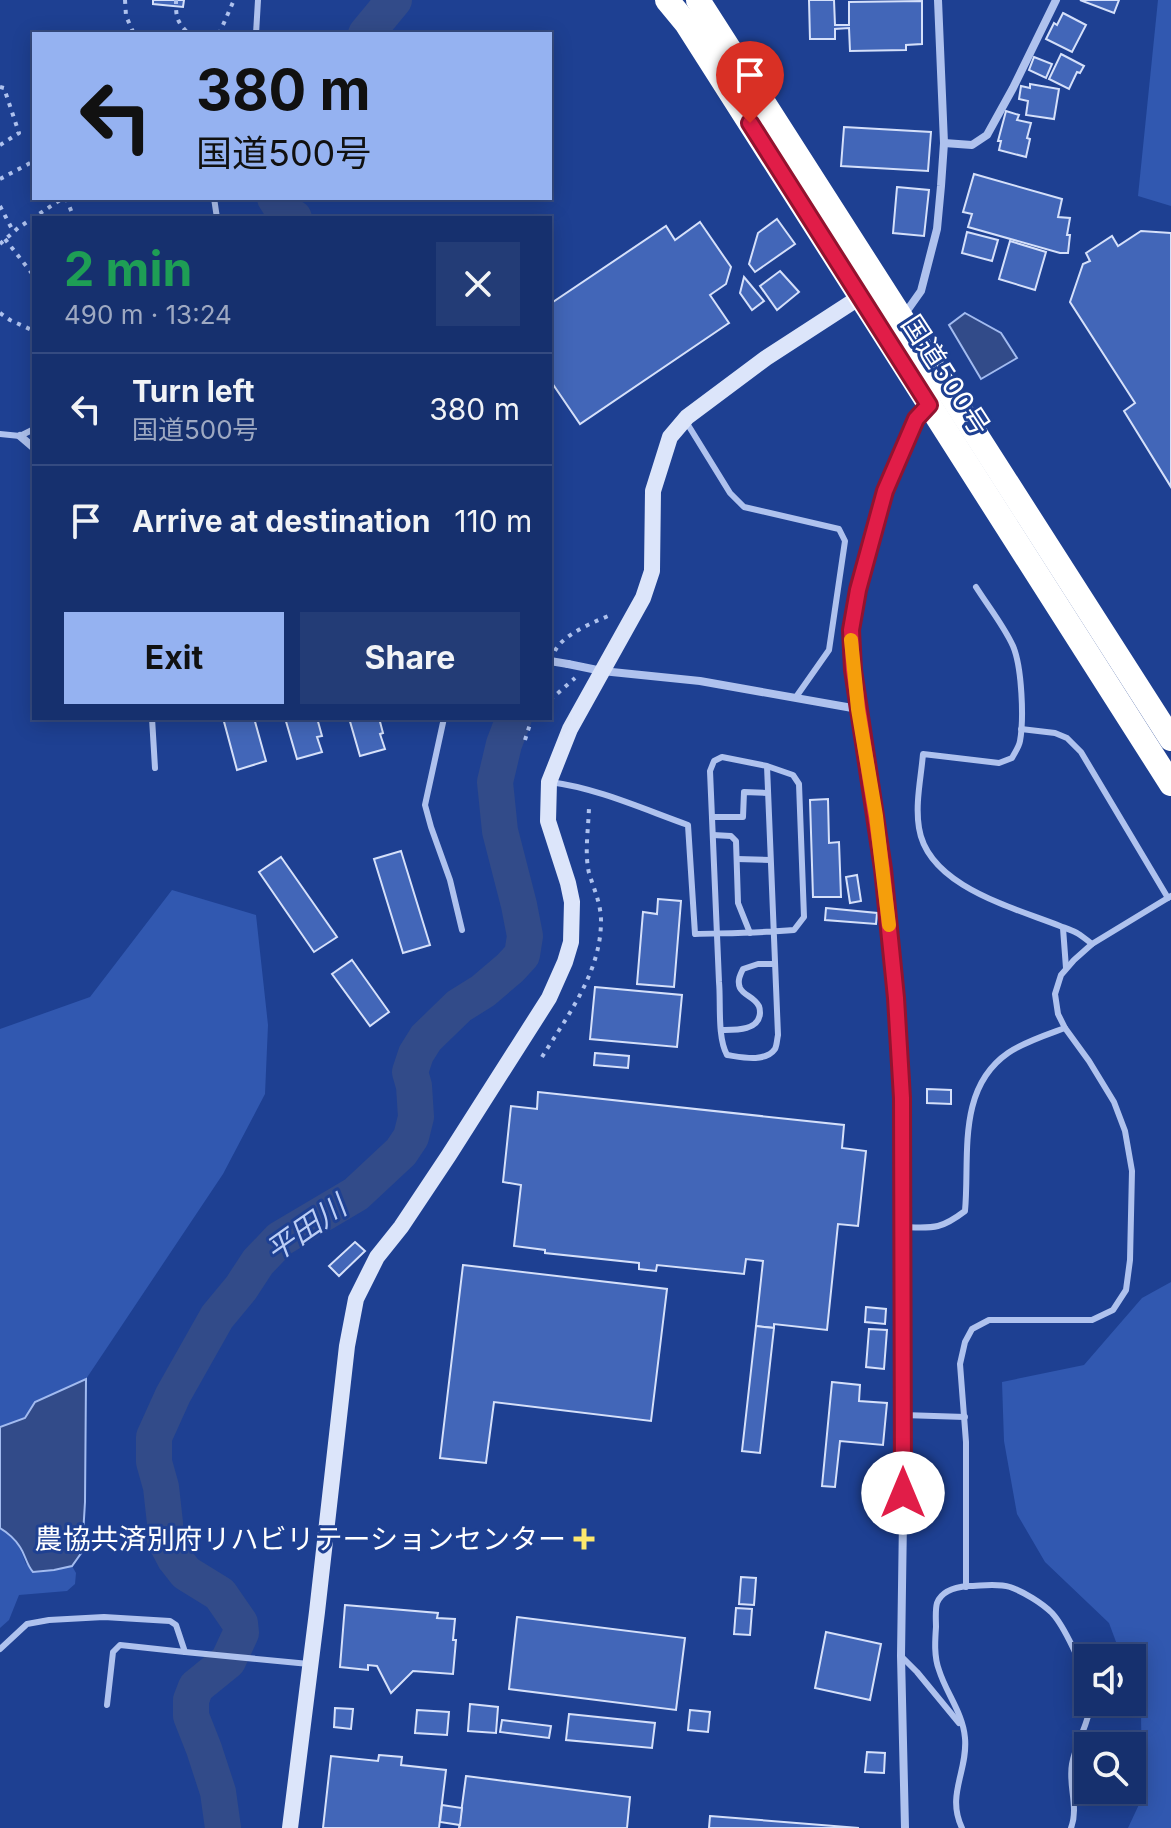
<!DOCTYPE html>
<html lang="en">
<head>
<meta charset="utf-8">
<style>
	:root { --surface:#16306e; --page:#233c76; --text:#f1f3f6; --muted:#9ea9c2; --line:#354b81; --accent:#95b2f1 }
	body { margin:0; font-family:Inter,"Noto Sans JP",sans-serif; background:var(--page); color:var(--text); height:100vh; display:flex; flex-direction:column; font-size:30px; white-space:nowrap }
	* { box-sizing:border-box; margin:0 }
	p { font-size:26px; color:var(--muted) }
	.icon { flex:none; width:44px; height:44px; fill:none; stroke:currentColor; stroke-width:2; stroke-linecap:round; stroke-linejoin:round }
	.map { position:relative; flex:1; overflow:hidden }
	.drawer { position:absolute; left:32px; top:216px; width:520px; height:504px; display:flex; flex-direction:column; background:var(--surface); border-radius:0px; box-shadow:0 4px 20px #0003,0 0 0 2px var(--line) }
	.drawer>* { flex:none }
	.top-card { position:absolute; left:32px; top:32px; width:520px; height:168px; border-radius:0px; box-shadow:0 4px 20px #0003,0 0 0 2px var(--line); background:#95b2f1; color:#111; overflow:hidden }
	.fabs { position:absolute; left:1074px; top:1644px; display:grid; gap:16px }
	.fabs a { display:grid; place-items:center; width:72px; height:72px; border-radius:0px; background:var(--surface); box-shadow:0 4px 20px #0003,0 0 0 2px var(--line); font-size:40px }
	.pin { position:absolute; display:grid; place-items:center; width:68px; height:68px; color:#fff; margin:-82px -34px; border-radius:50% 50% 50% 0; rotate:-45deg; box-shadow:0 0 8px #0007 }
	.pin .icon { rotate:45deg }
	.me { position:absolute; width:88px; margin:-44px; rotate:0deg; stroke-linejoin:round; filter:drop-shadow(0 0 6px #0008) }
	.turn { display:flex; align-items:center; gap:28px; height:168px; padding:0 32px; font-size:36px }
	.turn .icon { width:104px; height:104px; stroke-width:2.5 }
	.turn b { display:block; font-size:56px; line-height:68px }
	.round { display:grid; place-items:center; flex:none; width:84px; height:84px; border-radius:0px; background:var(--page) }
	.headline { display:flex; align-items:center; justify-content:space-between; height:136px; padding:0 32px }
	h1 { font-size:48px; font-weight:700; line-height:60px; color:#1e9e55 }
	.cta { display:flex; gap:16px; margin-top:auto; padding:16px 32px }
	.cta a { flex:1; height:92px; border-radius:0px; background:var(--accent); color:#111; font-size:32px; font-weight:700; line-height:92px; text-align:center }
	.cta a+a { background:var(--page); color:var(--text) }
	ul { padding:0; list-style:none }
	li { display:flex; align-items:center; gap:24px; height:112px; padding:0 32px; border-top:2px solid var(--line) }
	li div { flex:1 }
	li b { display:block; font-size:30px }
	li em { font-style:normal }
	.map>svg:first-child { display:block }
</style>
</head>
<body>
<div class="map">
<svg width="1171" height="1828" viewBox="0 0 1171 1828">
	<rect width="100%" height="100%" fill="#1e4092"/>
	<g fill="#3158b0">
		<polygon points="1158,0 1171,0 1171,206 1138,196"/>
		<polygon points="172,890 256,915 268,1025 265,1094 223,1174 86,1379 35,1402 25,1418 0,1427 0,1029 90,997"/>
		<polygon points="1171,1282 1171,1828 1128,1828 1142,1798 1141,1711 1132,1686 1132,1658 1122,1658 1109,1623 1045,1562 1017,1514 1004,1441 1002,1382 1084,1365 1142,1298"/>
		<path d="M 0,1528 C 14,1535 21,1549 26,1564 L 54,1570 L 72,1566 L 76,1573 L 75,1584 L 67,1591 L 19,1595 L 9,1620 L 0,1628 Z"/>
	</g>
	<g fill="#324b89" stroke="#a2bbf0" stroke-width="2">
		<polygon points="965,313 1001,333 1017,358 981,379 949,325"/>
		<path d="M 86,1379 L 85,1502 L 82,1552 L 72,1566 L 54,1570 L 33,1572 C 26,1564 26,1556 20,1547 C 16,1540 7,1532 0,1528 L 0,1427 L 25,1418 L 35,1402 Z"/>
	</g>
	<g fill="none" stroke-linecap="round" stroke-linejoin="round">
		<g stroke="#324b89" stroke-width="36">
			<polyline points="366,34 394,0"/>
			<polyline points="275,198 284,212 294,218"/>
			<polyline points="223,1828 218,1792 204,1749 191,1716 191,1700 196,1687 228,1661 241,1633 240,1623 220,1594 186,1573 175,1559 165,1540 165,1523 161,1487 154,1462 154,1437 173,1395 217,1317 241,1288 258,1262 280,1239 356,1194 401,1152 411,1137 416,1117 414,1086 410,1072 416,1054 426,1038 459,1006 483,991 510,968 522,955 525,936 519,905 500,831 495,782 504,744 514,718"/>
		</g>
	</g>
	<g fill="#4266b8" stroke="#d5e0fa" stroke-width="2">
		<polygon points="153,0 184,0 183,7 153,4"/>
		<polygon points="809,0 834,0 835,25 849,25 849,2 922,1 922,44 906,45 906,50 850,51 849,28 835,29 835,39 810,39"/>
		<polygon points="1080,0 1119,0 1114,13"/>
		<polygon points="1063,13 1086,25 1072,52 1046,39 1054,23 1057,25"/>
		<polygon points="1061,54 1084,66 1080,73 1077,72 1069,89 1049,79"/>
		<polygon points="1034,57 1052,64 1046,78 1029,70"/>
		<polygon points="1030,84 1059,89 1054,119 1026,115 1028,101 1019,99 1021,86 1030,88"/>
		<polygon points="1006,111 1019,115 1017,120 1031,123 1027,138 1030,139 1026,157 999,150 1001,141 998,141"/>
		<polygon points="844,127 931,132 928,171 841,166"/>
		<polygon points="974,174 1062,199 1058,217 1070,218 1067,235 1070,235 1068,253 1060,253 968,227 972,214 963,212"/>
		<polygon points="897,187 929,190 924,236 893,233"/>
		<polygon points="777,219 795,244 755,272 749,264 758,233"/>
		<polygon points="700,222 731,267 726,284 710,295 729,323 580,424 550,380 550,304 666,226 675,240"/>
		<polygon points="1141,231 1171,233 1171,487 1124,411 1135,403 1070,302 1083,264 1090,261 1086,253 1112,236 1118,246"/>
		<polygon points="967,232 998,240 992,261 962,253"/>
		<polygon points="1010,241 1046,252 1035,290 999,279"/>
		<polygon points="780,271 799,292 777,310 760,286"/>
		<polygon points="744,277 764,301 752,310 740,293"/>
		<polygon points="223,718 254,718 266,761 237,770"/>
		<polygon points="285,718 317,718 322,736 317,737 322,752 297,759"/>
		<polygon points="349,718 379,718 383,733 380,734 385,749 360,756"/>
		<polygon points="828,799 829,843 839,842 841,897 813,897 810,800"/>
		<polygon points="401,851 430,945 403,953 374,859"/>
		<polygon points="281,857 337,937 314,952 259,872"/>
		<polygon points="857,875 861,901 850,903 846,877"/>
		<polygon points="658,899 681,901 674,987 637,984 643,912 657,914"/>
		<polygon points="826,908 877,913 876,924 825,920"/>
		<polygon points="352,960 389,1012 370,1026 332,974"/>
		<polygon points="595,987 682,995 677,1047 590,1039"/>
		<polygon points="595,1053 629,1056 628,1068 594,1065"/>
		<polygon points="927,1089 951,1090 951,1104 927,1103"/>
		<polygon points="538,1092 844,1125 842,1148 866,1151 858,1226 838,1224 827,1330 774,1324 774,1328 756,1326 763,1261 746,1259 744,1274 657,1265 656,1271 639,1269 639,1263 545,1253 545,1250 514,1246 521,1185 503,1182 511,1106 537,1109"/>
		<polygon points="355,1242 365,1251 339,1276 329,1266"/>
		<polygon points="463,1265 667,1289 651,1421 494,1402 486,1463 440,1458"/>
		<polygon points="866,1307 886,1309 885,1324 865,1322"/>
		<polygon points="756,1326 774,1328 760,1453 742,1451"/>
		<polygon points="869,1329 887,1330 884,1369 866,1367"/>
		<polygon points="832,1382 860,1385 859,1401 887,1403 883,1445 840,1441 835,1487 822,1486"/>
		<polygon points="741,1577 756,1578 754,1605 739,1604"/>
		<polygon points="345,1605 438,1613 437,1618 455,1619 453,1640 456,1640 453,1674 413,1671 391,1693 377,1666 368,1665 368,1670 340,1667"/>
		<polygon points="736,1608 752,1609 750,1635 734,1634"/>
		<polygon points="517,1617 685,1638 676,1710 509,1689"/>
		<polygon points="826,1632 881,1644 870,1700 815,1688"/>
		<polygon points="470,1704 498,1707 496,1733 468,1731"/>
		<polygon points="335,1708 353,1709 351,1729 334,1727"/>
		<polygon points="417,1710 449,1712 447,1735 415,1733"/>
		<polygon points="690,1710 710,1712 708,1732 688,1730"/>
		<polygon points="569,1714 655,1723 652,1748 566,1740"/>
		<polygon points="502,1720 551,1726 549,1738 500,1732"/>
		<polygon points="867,1752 885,1753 884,1773 865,1772"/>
		<polygon points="379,1755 402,1757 401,1765 446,1770 439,1828 323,1828 331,1756 378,1761"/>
		<polygon points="466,1776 630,1797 627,1828 459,1828"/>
		<polygon points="442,1805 462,1808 460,1825 440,1822"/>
		<polygon points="710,1816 859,1828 709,1828"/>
	</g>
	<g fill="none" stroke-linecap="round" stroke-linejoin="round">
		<g stroke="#afc2ee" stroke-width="4" stroke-dasharray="4 6" stroke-linecap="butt">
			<polyline points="125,0 126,16 134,34"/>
			<path d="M 176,0 C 176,17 176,21 189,34"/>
			<polyline points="219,34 234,0"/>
			<polyline points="0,87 4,88 19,133 0,145"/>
			<polyline points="0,179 34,161"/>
			<polyline points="66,198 74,218"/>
			<polyline points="0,206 13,231"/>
			<polyline points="5,239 34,276"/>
			<polyline points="0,244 18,228 63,198"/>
			<polyline points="0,313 10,320 34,331"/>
			<path d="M 555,651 C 563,634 596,621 613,614"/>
			<polyline points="550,700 575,678"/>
			<polyline points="525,740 532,718"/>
			<path d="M 542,1057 C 568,1015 601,972 601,921 C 601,904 594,889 589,873 C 584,852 589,826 589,804"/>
		</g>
		<g stroke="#afc2ee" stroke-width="6">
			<polyline points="256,34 258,0"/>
			<polyline points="214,198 217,218"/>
			<polyline points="685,420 730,493 744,507 839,529 845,541 829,650 796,697"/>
			<polyline points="0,434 20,436 34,429"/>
			<path d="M 976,587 C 988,606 1004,626 1013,646 C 1022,667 1024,719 1020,741 C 1019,747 1015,752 1012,758 L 999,763 L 923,754 C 921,778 915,804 919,828 C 928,886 1012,907 1060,926 C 1065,928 1071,930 1077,933 C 1082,936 1087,940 1092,944"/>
			<polyline points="152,718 155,768"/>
			<polyline points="444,718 425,805 431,827 450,880 462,930"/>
			<polyline points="1021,729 1055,733 1067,738 1081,752 1168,898"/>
			<path d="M 550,782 C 597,788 643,809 688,825 L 695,934 C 728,933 761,933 794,930 L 804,917 L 799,784 L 793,775 L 767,766 L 722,757 L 714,761 L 710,771 C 713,841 716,911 719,982 C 721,1002 717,1037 727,1055 C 741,1057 765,1063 775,1049 C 777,1045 777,1039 778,1035 L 767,766"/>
			<polyline points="712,817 743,817 744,792 768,793"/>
			<polyline points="713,835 731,836 736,841 738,903 750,933"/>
			<polyline points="737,859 770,860"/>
			<polyline points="1063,928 1066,968"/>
			<path d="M 722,1030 C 735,1030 759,1031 760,1013 C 760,1007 759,1005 755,1001 C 750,996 743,994 740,988 C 737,981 740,975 743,969 L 758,964 L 775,964"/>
			<path d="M 903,1227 C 933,1228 940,1230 965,1211 C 970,1157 956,1089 1008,1053 C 1024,1042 1046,1035 1065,1028"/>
			<polyline points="903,1415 965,1417"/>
			<polyline points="966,1587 966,1442 960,1364 965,1342 972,1329 989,1320 1092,1320 1113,1310 1126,1290 1130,1260 1132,1171 1125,1131 1114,1102 1089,1061 1065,1028 1058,1014 1055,994 1061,975 1074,960 1092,944 1171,896"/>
			<polyline points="0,1649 27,1624 49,1620 104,1617 170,1621 176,1625 185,1652 309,1664"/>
			<polyline points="901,1656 917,1672 959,1723"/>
			<polyline points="107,1705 113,1652 120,1645 185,1652"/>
			<path d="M 962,1828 C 946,1795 968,1771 965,1738 C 963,1713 946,1693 939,1670 C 934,1657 935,1641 936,1627 C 936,1620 935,1610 937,1603 C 942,1590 956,1587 968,1586 C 981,1586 997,1583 1010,1587 C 1024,1592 1042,1603 1052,1613 C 1065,1627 1082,1666 1088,1684"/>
			<path d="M 1071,1828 C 1079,1807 1068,1785 1072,1764 C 1076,1742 1089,1724 1091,1702"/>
		</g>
		<g stroke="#afc2ee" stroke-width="8">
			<polyline points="944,143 972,145 987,135 1013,88 1056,0"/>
			<polyline points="904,315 921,291 937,229 941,186 944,143 938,0"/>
			<polyline points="20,436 34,448"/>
			<polyline points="568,664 602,671 700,681 858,709"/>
			<polyline points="905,1828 901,1656 903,1519 902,1098 896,998 886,895 864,736 858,709 851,649 851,630 858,590 885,491 916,419 926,408"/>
		</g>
		<polyline stroke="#dce5fa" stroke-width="16" points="290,1828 317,1612 347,1346 356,1299 377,1257 401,1227 449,1155 549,998 565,962 571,942 572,902 568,883 548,821 549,782 570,729 643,598 652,571 653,491 670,437 687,417 766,358 860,297 867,290"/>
		<g stroke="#fff" stroke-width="24">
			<polyline points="667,0 686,23 1171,784"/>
			<polyline points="698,0 1171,739"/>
		</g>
		<polyline stroke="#afc2ee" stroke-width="8" points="550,661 568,664"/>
	</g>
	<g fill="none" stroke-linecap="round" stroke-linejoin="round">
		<g stroke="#92132f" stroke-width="20">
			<polyline id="route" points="750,123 929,405 916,419 885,491 858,590 851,630 853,670 883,869 896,998 902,1098 903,1493"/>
		</g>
		<use href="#route" stroke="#e11d48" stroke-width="14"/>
		<polyline stroke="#f59e0b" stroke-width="14" points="851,640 858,709 876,816 889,925"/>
	</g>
	<path fill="#fde86e" stroke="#1e4092" stroke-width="3" d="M580 1527h8v8h8v8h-8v8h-8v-8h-8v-8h8z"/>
	<g text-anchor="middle" stroke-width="6" stroke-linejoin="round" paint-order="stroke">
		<g font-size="28" fill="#fff" stroke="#1e4092">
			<text transform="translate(946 375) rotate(57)" y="10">国道500号</text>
		</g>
		<g font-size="28" fill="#fff" stroke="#1e4092" text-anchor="end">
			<text x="566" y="1549">農協共済別府リハビリテーションセンター</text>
		</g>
		<g font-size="30" font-style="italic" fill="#bbcdf5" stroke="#1e4092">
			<text transform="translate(306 1229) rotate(-35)" y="10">平田川</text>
		</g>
	</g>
</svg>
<div class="fabs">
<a><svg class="icon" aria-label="sound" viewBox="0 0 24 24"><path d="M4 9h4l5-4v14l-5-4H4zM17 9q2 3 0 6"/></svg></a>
<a><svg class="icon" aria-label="search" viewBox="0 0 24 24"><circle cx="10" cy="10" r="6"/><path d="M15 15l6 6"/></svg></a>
</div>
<div class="pin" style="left:750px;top:123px;background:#d93025"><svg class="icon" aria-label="arrive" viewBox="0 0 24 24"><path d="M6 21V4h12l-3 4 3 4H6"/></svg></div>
<svg class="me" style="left:903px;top:1493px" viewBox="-20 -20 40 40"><circle r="19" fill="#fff"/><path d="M0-13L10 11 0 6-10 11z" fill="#e11d48"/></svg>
<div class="top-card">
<div class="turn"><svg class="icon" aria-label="left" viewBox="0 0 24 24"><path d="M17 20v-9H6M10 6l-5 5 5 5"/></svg><div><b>380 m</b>国道500号</div></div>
</div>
<section class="drawer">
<div class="headline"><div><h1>2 min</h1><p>490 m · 13:24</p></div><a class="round"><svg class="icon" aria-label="close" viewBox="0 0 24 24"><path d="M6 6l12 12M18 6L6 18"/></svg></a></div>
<ul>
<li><svg class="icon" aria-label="left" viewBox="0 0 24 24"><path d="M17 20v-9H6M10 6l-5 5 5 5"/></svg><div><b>Turn left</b><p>国道500号</p></div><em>380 m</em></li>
<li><svg class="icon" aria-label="arrive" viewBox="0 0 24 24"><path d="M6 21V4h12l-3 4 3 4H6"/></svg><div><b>Arrive at destination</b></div><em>110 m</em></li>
</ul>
<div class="cta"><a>Exit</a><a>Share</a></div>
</section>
</div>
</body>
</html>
